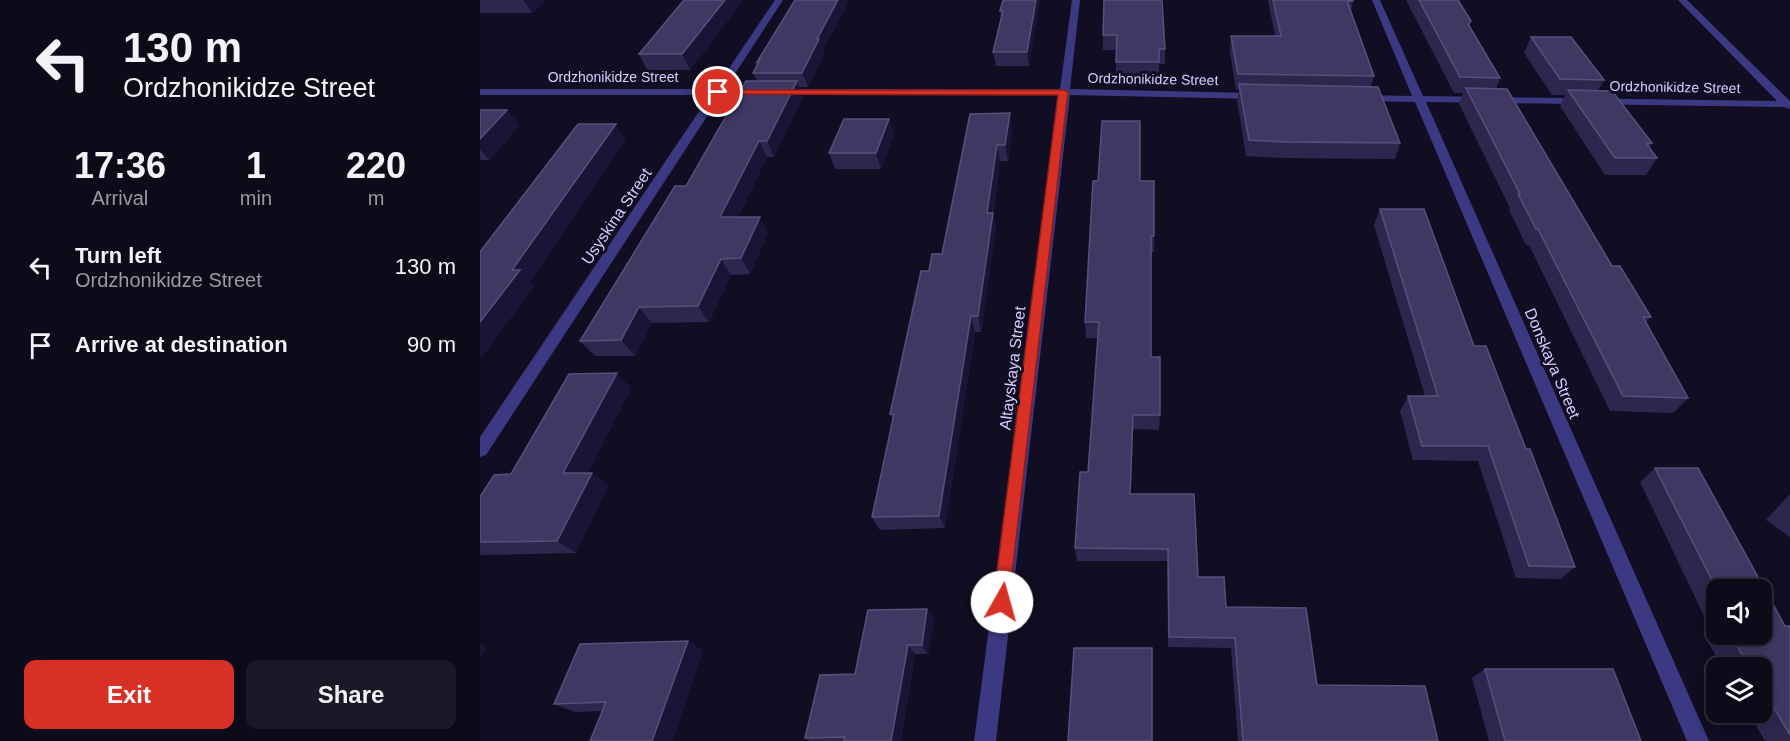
<!DOCTYPE html>
<html lang="en">
<head>
<meta charset="utf-8">
<style>
	:root { --surface:#0d0a1a; --page:#1b1827; --text:#f1f3f6; --muted:#9a9aa2; --line:#2d2b39; --accent:#d93025 }
	body { margin:0; font-family:Arial,sans-serif; background:var(--page); color:var(--text); height:100vh; display:flex; flex-direction:column; font-size:22px; white-space:nowrap }
	* { box-sizing:border-box; margin:0 }
	p { font-size:20px; color:var(--muted) }
	.icon { flex:none; width:33px; height:33px; fill:none; stroke:currentColor; stroke-width:2; stroke-linecap:round; stroke-linejoin:round }
	.map { position:relative; flex:1; overflow:hidden }
	.details { display:flex; flex-direction:column; background:var(--surface); width:480px }
	.details>* { flex:none }
	.guide { background:#0d0a1a; color:var(--text); overflow:hidden }
	.controls { position:absolute; left:1226px; top:579px; display:grid; gap:12px }
	.controls a { display:grid; place-items:center; width:66px; height:66px; border-radius:12px; background:var(--surface); box-shadow:0 3px 15px #0003,0 0 0 2px var(--line); font-size:30px }
	.pin { position:absolute; display:grid; place-items:center; width:51px; height:51px; color:#fff; margin:-26px; border:3px solid #fff; border-radius:50%; box-shadow:0 2px 6px #0007 }
	.me { position:absolute; width:66px; margin:-33px; rotate:7deg; stroke-linejoin:round; filter:drop-shadow(0 0 4px #0008) }
	.turn { display:flex; align-items:center; gap:21px; height:126px; padding:0 24px; font-size:27px }
	.turn .icon { width:78px; height:78px; stroke-width:2.5 }
	.turn b { display:block; font-size:42px; line-height:51px }
	.eta { display:flex; justify-content:space-evenly; align-items:center; height:102px; text-align:center }
	.eta b { font-size:36px; font-weight:700; line-height:42px }
	.button { display:flex; gap:12px; margin-top:auto; padding:12px 24px }
	.button a { flex:1; height:69px; border-radius:12px; background:var(--accent); color:#fff; font-size:24px; font-weight:700; line-height:69px; text-align:center }
	.button a+a { background:var(--page); color:var(--text) }
	ul { padding:0; list-style:none }
	li { display:flex; align-items:center; gap:18px; height:78px; padding:0 24px }
	li div { flex:1 }
	li b { display:block; font-size:22px }
	li em { font-style:normal }
	main { display:flex; flex:1; min-height:0 }
	.map>svg:first-child { display:block }
</style>
</head>
<body>
<main>
<section class="details">
<div class="guide">
<div class="turn"><svg class="icon" aria-label="left" viewBox="0 0 24 24"><path d="M17 20v-9H6M10 6l-5 5 5 5"/></svg><div><b>130 m</b>Ordzhonikidze Street</div></div>
</div>
<div class="eta">
<div><b>17:36</b><p>Arrival</p></div>
<div><b>1</b><p>min</p></div>
<div><b>220</b><p>m</p></div>
</div>
<ul>
<li><svg class="icon" aria-label="left" viewBox="0 0 24 24"><path d="M17 20v-9H6M10 6l-5 5 5 5"/></svg><div><b>Turn left</b><p>Ordzhonikidze Street</p></div><em>130 m</em></li>
<li><svg class="icon" aria-label="arrive" viewBox="0 0 24 24"><path d="M6 21V4h12l-3 4 3 4H6"/></svg><div><b>Arrive at destination</b></div><em>90 m</em></li>
</ul>
<div class="button"><a>Exit</a><a>Share</a></div>
</section>
<div class="map">
<svg width="1310" height="741" viewBox="0 0 1310 741">
	<rect width="100%" height="100%" fill="#110d22"/>
	<g fill="none" stroke-linecap="round" stroke-linejoin="round">
		<g fill="#3c3881" fill-rule="evenodd">
			<polygon points="295,0 303,0 245,89 580,89 592,0 600,0 590,89 777,93 782,96 777,99 590,95 516,741 494,741 579,95 241,95 6,455 0,457 0,437 230,95 0,95 0,89 235,89"/>
			<polygon points="892,0 900,0 943,96 1297,101 1198,0 1207,0 1310,101 1310,109 1303,107 946,102 1229,741 1207,741 935,102 882,101 877,98 882,95 932,96"/>
		</g>
	</g>
	<g fill="#2f2650" fill-rule="evenodd">
		<polygon points="0,0 66,0 52,13 0,13"/>
		<polygon points="204,0 263,0 210,70 167,70 159,54"/>
		<polygon points="560,0 549,66 516,66 513,52 521,19 520,11"/>
		<polygon points="624,0 685,49 685,64 679,64 679,78 636,78 636,50 623,50 623,35"/>
		<polygon points="788,0 873,0 871,12 894,76 891,87 920,143 915,159 802,158 766,156 757,100 759,90 756,90 750,52 751,36 795,36"/>
		<polygon points="926,0 978,0 991,21 990,27 1020,78 1016,89 1132,266 1171,317 1166,322 1208,398 1193,413 1130,411 1049,245 1046,245 1029,210 1030,208 979,104 983,93 974,93"/>
		<polygon points="1051,37 1124,80 1118,91 1172,143 1169,148 1177,158 1166,175 1125,175 1080,106 1085,95 1072,95 1044,53"/>
		<polygon points="343,51 344,53 328,87 319,87 323,97 294,157 287,157 258,217 288,233 270,274 251,275 229,322 172,323 155,356 115,356 100,341 277,81 273,73 278,64 277,62"/>
		<polygon points="0,110 27,110 39,126 9,160 0,160"/>
		<polygon points="490,114 532,129 528,161 520,161 513,213 516,228 501,332 495,332 465,528 400,530 392,517 413,421 410,414 449,271 462,254"/>
		<polygon points="409,119 414,135 401,169 355,169 349,153"/>
		<polygon points="660,181 674,236 674,252 671,252 671,357 680,415 679,430 653,429 651,494 718,577 746,607 837,685 958,741 758,741 751,648 688,647 687,561 597,561 595,548 608,472 618,338 606,338 605,322"/>
		<polygon points="900,209 994,346 1046,449 1095,567 1081,579 1036,578 998,461 933,460 920,411 928,396 945,396 894,225"/>
		<polygon points="151,388 108,473 112,473 128,486 96,553 0,555 0,497 31,474"/>
		<path d="M 1175,468 L 1218,468 L 1305,626 L 1310,626 L 1310,741 L 1285,741 L 1268,712 L 1281,712 L 1281,668 L 1243,668 L 1228,642 L 1235,639 L 1160,482 ZM 1236,590 L 1281,590 L 1281,634 L 1236,634 Z"/>
		<polygon points="1310,494 1310,537 1286,520"/>
		<polygon points="447,609 454,618 448,654 435,654 421,741 329,741 325,738 375,674"/>
		<polygon points="208,641 223,651 122,711 95,712 74,704"/>
		<polygon points="1005,669 1161,741 1009,741 992,678"/>
	</g>
	<g fill="#1b1436">
		<polygon points="43,0 66,0 52,13"/>
		<polygon points="245,0 263,0 210,70 202,54"/>
		<polygon points="358,0 370,0 343,51 344,53 328,87 322,73 337,39"/>
		<polygon points="556,0 560,0 549,66 547,52"/>
		<polygon points="317,81 323,97 294,157 287,141"/>
		<polygon points="27,110 39,126 9,160 0,149 0,139"/>
		<polygon points="530,113 532,129 528,161 525,145"/>
		<polygon points="409,119 414,135 401,169 396,153"/>
		<polygon points="136,124 146,140 51,282 55,286 0,360 0,322 32,270"/>
		<polygon points="279,141 287,157 250,233 240,217"/>
		<polygon points="517,145 520,161 510,228 507,213"/>
		<polygon points="513,213 516,228 501,332 498,316"/>
		<polygon points="280,217 288,233 270,274 261,258"/>
		<polygon points="241,259 251,275 229,322 218,306"/>
		<polygon points="159,307 172,323 155,356 141,340"/>
		<polygon points="491,316 495,332 465,528 459,516"/>
		<polygon points="137,373 151,388 101,487 83,473"/>
		<polygon points="112,473 128,486 96,553 77,541"/>
		<polygon points="447,609 454,618 448,654 442,645"/>
		<polygon points="208,641 223,651 193,741 172,741"/>
		<polygon points="0,643 7,646 0,658"/>
		<polygon points="428,645 435,654 421,741 411,741"/>
	</g>
	<g fill="#403863" stroke="#584f7b" stroke-width="1.5">
		<polygon points="204,0 245,0 202,54 159,54"/>
		<polygon points="315,0 358,0 337,39 339,39 322,73 273,73 279,61 277,62"/>
		<polygon points="523,0 556,0 547,52 513,52 523,11 520,11"/>
		<polygon points="624,0 682,0 685,49 679,49 679,62 636,62 637,35 623,35"/>
		<polygon points="793,0 873,0 873,1 867,1 894,76 758,74 751,36 801,36"/>
		<polygon points="939,0 978,0 991,21 988,24 1020,78 980,77"/>
		<polygon points="1051,37 1091,37 1124,80 1080,79"/>
		<polygon points="266,81 317,81 287,141 279,141 240,217 280,217 261,258 241,259 218,306 159,307 141,340 100,341 195,186 206,186"/>
		<polygon points="759,84 898,87 920,143 805,142 769,140"/>
		<polygon points="986,88 1027,89 1132,266 1140,266 1171,317 1163,317 1208,398 1143,396 1058,229 1056,229 1038,194 1040,194"/>
		<polygon points="1088,90 1132,91 1172,143 1166,143 1177,158 1135,158"/>
		<polygon points="0,110 27,110 0,139"/>
		<polygon points="530,113 525,145 517,145 507,213 513,213 498,316 491,316 459,516 392,517 414,414 410,414 441,271 449,271 452,254 462,254 490,114"/>
		<polygon points="364,119 409,119 396,153 349,153"/>
		<polygon points="622,121 660,121 660,181 674,181 674,236 671,236 671,357 680,357 680,415 653,415 650,494 714,494 718,577 744,577 746,607 826,608 837,685 945,686 958,741 763,741 755,638 689,637 688,549 595,548 600,472 608,472 619,322 605,322 613,181 618,181"/>
		<polygon points="98,124 136,124 32,270 40,270 0,322 0,252"/>
		<polygon points="900,209 944,209 994,346 1006,346 1046,449 1050,449 1095,567 1049,566 1008,446 942,446 928,396 958,396"/>
		<polygon points="137,373 83,473 112,473 77,541 0,542 0,497 14,475 31,474 89,374"/>
		<polygon points="1175,468 1218,468 1305,626 1310,626 1310,735 1281,686 1281,668 1270,668 1250,634 1281,634 1281,590 1237,590"/>
		<polygon points="447,609 442,645 428,645 411,741 364,741 365,737 325,738 340,675 375,674 388,610"/>
		<polygon points="208,641 172,741 110,741 126,702 74,704 100,644"/>
		<polygon points="594,648 672,648 672,741 588,741"/>
		<polygon points="1005,669 1133,669 1161,741 1025,741"/>
	</g>
	<polygon fill="#d93025" stroke="#8d1f18" stroke-width="1.5" points="235,90 584,90 588,92 528,608 522,610 516,608 513,602 578,95 238,94 235,94"/>
	<g text-anchor="middle" stroke-width="6" stroke-linejoin="round" paint-order="stroke">
		<g font-size="14" fill="#d5ceff" stroke="#110d22">
			<text x="133" y="82">Ordzhonikidze Street</text>
			<text transform="translate(673 79) rotate(1)" y="5">Ordzhonikidze Street</text>
			<text transform="translate(1195 87) rotate(1)" y="5">Ordzhonikidze Street</text>
		</g>
		<g font-size="16" fill="#d5ceff" stroke="#110d22">
			<text transform="translate(136 216) rotate(-56)" y="6">Usyskina Street</text>
			<text transform="translate(1073 363) rotate(67)" y="6">Donskaya Street</text>
			<text transform="translate(532 368) rotate(-83)" y="6">Altayskaya Street</text>
		</g>
	</g>
</svg>
<div class="controls">
<a><svg class="icon" aria-label="sound" viewBox="0 0 24 24"><path d="M4 9h4l5-4v14l-5-4H4zM17 9q2 3 0 6"/></svg></a>
<a><svg class="icon" aria-label="layers" viewBox="0 0 24 24"><path d="M12 4l9 5-9 5-9-5zM3 14l9 5 9-5"/></svg></a>
</div>
<div class="pin" style="left:238px;top:92px;background:#d93025"><svg class="icon" aria-label="arrive" viewBox="0 0 24 24"><path d="M6 21V4h12l-3 4 3 4H6"/></svg></div>
<svg class="me" style="left:522px;top:602px" viewBox="-20 -20 40 40"><circle r="19" fill="#fff"/><path d="M0-13L10 11 0 6-10 11z" fill="#d93025"/></svg>
</div>
</main>
</body>
</html>
